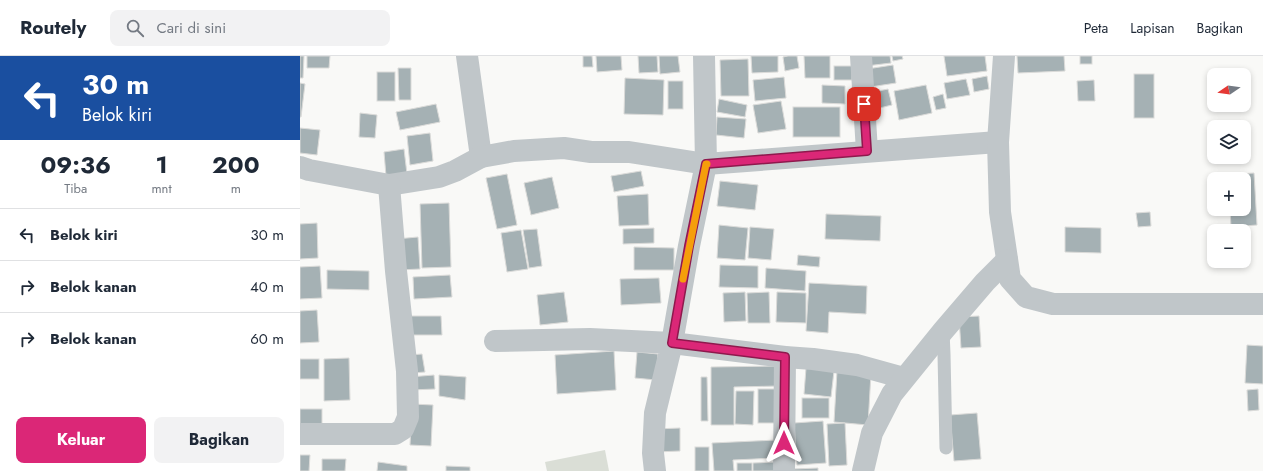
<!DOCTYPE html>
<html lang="id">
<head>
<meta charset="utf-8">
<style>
	:root { --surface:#fff; --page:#f2f2f3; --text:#1f2937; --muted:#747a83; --line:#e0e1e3; --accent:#db2777 }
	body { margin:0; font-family:Jost,sans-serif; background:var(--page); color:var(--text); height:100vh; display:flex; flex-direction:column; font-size:15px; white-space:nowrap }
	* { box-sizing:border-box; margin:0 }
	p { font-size:13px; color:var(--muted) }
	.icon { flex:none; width:22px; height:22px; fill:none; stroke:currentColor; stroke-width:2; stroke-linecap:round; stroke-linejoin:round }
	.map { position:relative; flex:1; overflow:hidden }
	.side { display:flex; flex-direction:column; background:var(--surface); width:300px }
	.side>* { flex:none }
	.banner { background:#1a4fa0; color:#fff; overflow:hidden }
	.needle { width:26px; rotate:257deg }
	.fabs { position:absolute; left:907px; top:12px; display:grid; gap:8px }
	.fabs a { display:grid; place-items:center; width:44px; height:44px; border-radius:8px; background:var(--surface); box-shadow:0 2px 6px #0003; font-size:20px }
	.pin { position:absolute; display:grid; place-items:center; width:34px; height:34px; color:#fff; margin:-17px; border-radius:8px; box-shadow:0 2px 6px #0006 }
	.me { position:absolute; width:44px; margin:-22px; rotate:0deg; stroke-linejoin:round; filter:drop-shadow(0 0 3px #0008) }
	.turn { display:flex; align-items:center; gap:14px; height:84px; padding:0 16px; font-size:18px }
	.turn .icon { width:52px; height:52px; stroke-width:2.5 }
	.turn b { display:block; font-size:28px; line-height:34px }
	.eta { display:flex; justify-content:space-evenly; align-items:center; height:68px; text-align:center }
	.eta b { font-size:24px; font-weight:700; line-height:28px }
	.button { display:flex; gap:8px; margin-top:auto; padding:8px 16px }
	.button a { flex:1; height:46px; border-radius:8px; background:var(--accent); color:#fff; font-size:16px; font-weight:700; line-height:46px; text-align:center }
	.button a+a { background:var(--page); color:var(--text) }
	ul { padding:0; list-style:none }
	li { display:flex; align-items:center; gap:12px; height:52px; padding:0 16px; border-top:1px solid var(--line) }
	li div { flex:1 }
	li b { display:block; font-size:15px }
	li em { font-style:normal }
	header { display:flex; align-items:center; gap:24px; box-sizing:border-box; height:56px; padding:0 20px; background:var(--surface); border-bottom:1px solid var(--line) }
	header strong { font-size:19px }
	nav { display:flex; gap:22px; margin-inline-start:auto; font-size:14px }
	.search { width:280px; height:36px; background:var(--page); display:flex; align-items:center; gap:10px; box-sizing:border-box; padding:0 14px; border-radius:8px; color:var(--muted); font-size:15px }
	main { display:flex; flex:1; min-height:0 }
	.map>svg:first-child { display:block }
</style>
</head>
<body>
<header>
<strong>Routely</strong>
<div class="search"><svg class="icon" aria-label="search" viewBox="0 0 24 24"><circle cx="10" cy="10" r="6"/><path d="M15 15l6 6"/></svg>Cari di sini</div>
<nav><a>Peta</a><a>Lapisan</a><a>Bagikan</a></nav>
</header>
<main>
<section class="side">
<div class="banner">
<div class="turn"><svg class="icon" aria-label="left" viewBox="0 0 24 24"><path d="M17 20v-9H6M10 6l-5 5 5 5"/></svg><div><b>30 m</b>Belok kiri</div></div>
</div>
<div class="eta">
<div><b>09:36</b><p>Tiba</p></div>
<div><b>1</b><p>mnt</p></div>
<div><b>200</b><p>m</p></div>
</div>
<ul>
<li><svg class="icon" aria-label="left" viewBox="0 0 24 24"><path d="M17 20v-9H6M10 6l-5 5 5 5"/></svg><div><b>Belok kiri</b></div><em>30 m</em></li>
<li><svg class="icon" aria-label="right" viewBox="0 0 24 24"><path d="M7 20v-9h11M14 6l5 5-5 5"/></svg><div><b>Belok kanan</b></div><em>40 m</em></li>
<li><svg class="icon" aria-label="right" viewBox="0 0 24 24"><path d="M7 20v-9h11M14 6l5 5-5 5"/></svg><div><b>Belok kanan</b></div><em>60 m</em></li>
</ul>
<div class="button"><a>Keluar</a><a>Bagikan</a></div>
</section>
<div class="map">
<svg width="963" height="415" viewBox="0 0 963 415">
	<rect width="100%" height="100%" fill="#f9f9f7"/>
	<polygon fill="#daded6" points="305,394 309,415 247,415 245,406"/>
	<g fill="#a5b1b4" stroke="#dbdbd9">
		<polygon points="0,0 4,0 3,22 0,22"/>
		<polygon points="7,0 30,0 29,12 7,12"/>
		<polygon points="283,0 292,0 293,11 283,11"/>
		<polygon points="296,0 321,0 322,14 297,16"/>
		<polygon points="338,0 357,0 358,16 339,17"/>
		<polygon points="359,0 378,0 380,16 360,18"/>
		<polygon points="451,0 478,0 478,16 452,17"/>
		<polygon points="488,0 497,0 499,12 485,15 483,1"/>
		<polygon points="504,0 530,0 530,22 505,22"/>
		<polygon points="564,0 590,0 591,7 566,10"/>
		<polygon points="592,0 602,0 603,3 593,5"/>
		<polygon points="644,0 685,0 687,15 647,20"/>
		<polygon points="717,0 764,0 765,15 718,17"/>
		<rect x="780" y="0" width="12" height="8"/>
		<polygon points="448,3 449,40 421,40 420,4"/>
		<polygon points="593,9 596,27 570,31 567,13"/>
		<rect x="534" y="10" width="18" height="14"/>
		<polygon points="98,12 111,12 111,44 99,44"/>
		<rect x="77" y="16" width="18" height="29"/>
		<rect x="834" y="18" width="20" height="44"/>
		<polygon points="687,20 689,33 674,36 672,23"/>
		<polygon points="484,21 486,42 455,45 453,24"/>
		<polygon points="325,22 364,24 363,59 324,58"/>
		<polygon points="666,23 670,39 647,43 644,27"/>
		<polygon points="794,24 795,45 778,45 777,25"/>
		<rect x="368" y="25" width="15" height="28"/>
		<polygon points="0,27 5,28 1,61 0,61"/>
		<polygon points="522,29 545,30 545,48 522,47"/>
		<polygon points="626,29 632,57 599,64 594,35"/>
		<polygon points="588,33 592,49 567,55 564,38"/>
		<polygon points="643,38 646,52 636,54 633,41"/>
		<polygon points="419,43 447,49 445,61 417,56"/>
		<polygon points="481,45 486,73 458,77 453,49"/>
		<polygon points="136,48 140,66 100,74 96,56"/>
		<rect x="493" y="51" width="47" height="30"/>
		<polygon points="60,57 77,59 75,82 59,81"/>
		<polygon points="417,61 446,63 444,82 416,79"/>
		<polygon points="0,72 20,74 17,99 0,97"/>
		<polygon points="130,77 133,105 110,109 107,80"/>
		<polygon points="104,93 107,118 86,120 84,96"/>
		<polygon points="341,115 344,130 314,136 311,120"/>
		<polygon points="954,117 957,169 931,171 930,153 944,153 944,123 928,123 928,119"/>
		<polygon points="207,118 217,169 197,173 186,122"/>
		<polygon points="252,121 259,152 231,159 224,127"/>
		<polygon points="420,125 458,129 455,154 417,150"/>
		<polygon points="348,138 349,169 319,170 317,140"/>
		<polygon points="149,147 151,211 122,212 120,148"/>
		<polygon points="850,156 851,170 838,171 836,157"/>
		<polygon points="526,158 581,160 580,185 525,183"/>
		<polygon points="17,167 18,202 0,203 0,168"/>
		<polygon points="419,169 448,172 445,204 417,202"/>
		<polygon points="450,171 474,173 471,204 448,202"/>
		<polygon points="765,171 801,172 801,197 765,196"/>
		<polygon points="354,172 354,187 323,188 323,173"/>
		<polygon points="237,173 242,210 229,212 223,174"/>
		<polygon points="221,174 228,213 207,216 201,177"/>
		<polygon points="118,181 120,213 99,214 96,183"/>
		<polygon points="334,191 374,192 374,214 334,214"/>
		<polygon points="498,199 520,201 519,211 497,209"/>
		<polygon points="420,209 458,210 458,232 419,231"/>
		<polygon points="20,210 22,242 0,243 0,211"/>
		<polygon points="466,212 506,215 505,235 465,232"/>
		<polygon points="27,214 69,215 69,234 27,233"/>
		<polygon points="150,219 152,241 114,243 113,221"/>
		<polygon points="359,222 361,247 321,249 320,223"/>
		<polygon points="509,227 567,230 566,258 529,256 528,277 506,275"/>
		<polygon points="264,236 268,266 240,269 237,239"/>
		<polygon points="445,236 446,265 424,266 423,237"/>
		<polygon points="469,236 470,267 448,267 447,237"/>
		<polygon points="477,236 506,237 506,267 476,266"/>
		<polygon points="17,254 19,286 0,287 0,255"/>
		<polygon points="105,260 141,260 142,279 106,279"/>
		<polygon points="679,260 681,291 661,292 659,261"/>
		<polygon points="947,289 963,290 963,328 945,327"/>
		<polygon points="314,295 316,334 257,338 255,299"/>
		<polygon points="337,296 358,298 356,324 335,322"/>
		<polygon points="122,298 125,316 112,317 110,299"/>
		<polygon points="49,302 50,344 24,345 24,303"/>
		<rect x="0" y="303" width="19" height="20"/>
		<polygon points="479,310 479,330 434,331 434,369 411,369 411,311"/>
		<polygon points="506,312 534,315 531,341 504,338"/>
		<polygon points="537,315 571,317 568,369 534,366"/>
		<polygon points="134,319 135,333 110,334 109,321"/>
		<polygon points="139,319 166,321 165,344 139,340"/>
		<polygon points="401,321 407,321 408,365 401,365"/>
		<rect x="458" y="333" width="24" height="34"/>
		<polygon points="958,333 959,354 948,355 947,334"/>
		<polygon points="436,335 454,335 453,369 435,368"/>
		<rect x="502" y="342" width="27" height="20"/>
		<polygon points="112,348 133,349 131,390 110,389"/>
		<rect x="0" y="353" width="22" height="18"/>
		<polygon points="677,357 681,403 654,405 650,359"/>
		<polygon points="523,365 526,407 497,409 494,367"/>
		<polygon points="545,367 547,409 529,410 527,368"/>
		<polygon points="380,372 380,395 355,396 355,373"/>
		<polygon points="477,384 478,402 433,404 434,415 414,415 412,387"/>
		<rect x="395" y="391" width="14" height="24"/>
		<polygon points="0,399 10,399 9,415 0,415"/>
		<polygon points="22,403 46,403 45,415 22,415"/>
		<polygon points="78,406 107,410 107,415 77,415"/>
		<polygon points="476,406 476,415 453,415 453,407"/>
		<rect x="437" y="407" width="15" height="8"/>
		<polygon points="146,410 170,411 170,415 146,415"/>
		<polygon points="518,412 518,415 493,415 493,413"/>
	</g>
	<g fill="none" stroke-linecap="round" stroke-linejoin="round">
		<polyline stroke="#c0c6c9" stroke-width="13" points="643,275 644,298 646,392"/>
		<g stroke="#c0c6c9" stroke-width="22">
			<polyline points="167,0 181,101"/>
			<polyline points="404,0 406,108 698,86"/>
			<polyline points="561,0 567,95"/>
			<polyline points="704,0 698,86 700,156 710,223 726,241 753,248 963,248"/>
			<polyline points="0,111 9,114 89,129 139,121 155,115 181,101 214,95 264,92 291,96 329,96 406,108 389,190 372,287 485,301 513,303 557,309 604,322"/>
			<polyline points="195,285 290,283 372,287 355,357 353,397 355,415"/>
			<polyline points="0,378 95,378 103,373 108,361 107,315 96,215 89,129"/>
			<polyline points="484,415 485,301"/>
			<polyline points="563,415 572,377 592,338 643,275 685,226 707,204"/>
		</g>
	</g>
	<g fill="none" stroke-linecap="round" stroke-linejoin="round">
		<g stroke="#8e194d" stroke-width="10">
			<polyline id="route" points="484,387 485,301 372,287 389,190 406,108 567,95 564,48"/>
		</g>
		<use href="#route" stroke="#db2777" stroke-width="7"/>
		<polyline stroke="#f59e0b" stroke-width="7" points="383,223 406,108 407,108"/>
	</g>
</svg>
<div class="fabs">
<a><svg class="needle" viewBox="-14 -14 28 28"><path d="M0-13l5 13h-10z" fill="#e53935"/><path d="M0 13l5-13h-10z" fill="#747a83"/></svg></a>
<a><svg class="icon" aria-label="layers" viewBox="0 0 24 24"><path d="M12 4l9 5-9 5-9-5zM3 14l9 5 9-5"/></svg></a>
<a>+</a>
<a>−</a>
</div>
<div class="pin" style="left:564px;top:48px;background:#d93025"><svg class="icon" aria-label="arrive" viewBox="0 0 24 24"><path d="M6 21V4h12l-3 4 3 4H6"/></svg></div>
<svg class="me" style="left:484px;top:387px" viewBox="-20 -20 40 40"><path d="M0-17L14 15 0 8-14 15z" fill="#db2777" stroke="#fff" stroke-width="4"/></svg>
</div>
</main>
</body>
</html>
